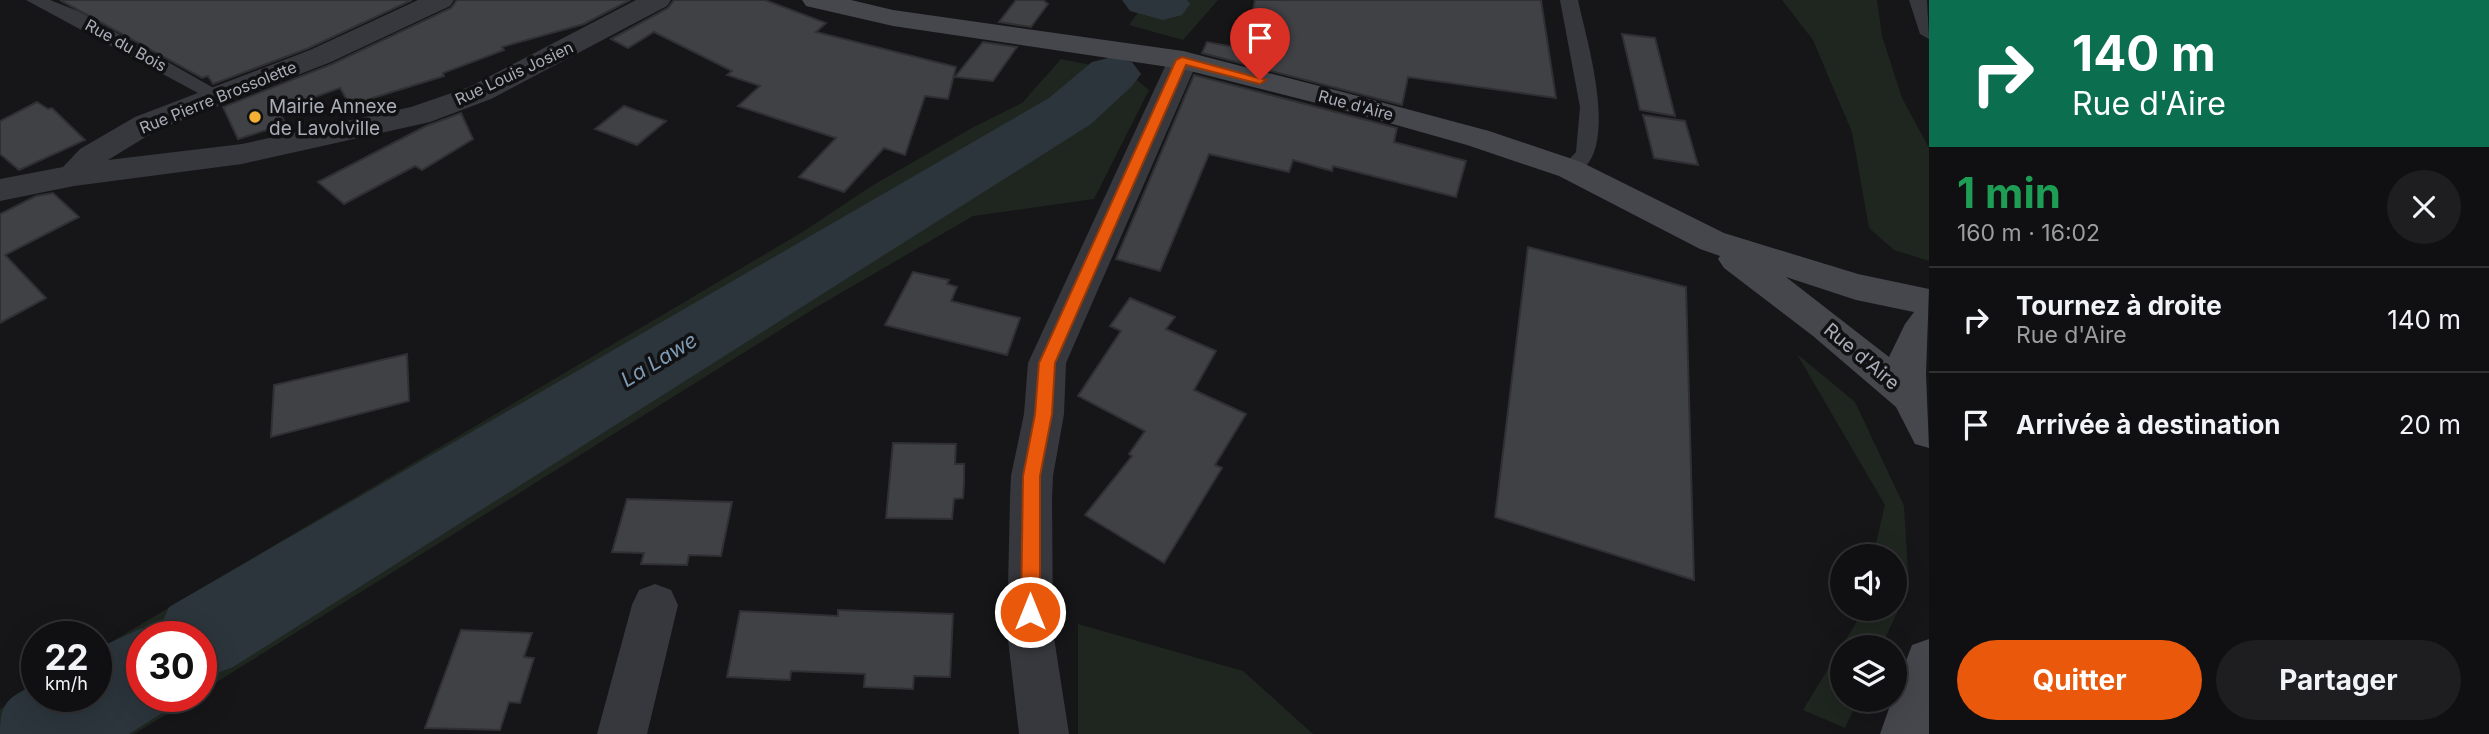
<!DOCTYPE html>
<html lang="fr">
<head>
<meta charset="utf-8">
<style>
	:root { --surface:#101012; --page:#1e1e20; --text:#f1f3f6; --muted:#9c9d9f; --line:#303032; --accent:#ea580c }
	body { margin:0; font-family:Inter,sans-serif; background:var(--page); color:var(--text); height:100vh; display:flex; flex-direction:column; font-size:26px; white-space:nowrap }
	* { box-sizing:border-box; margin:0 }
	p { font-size:23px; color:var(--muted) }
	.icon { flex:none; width:38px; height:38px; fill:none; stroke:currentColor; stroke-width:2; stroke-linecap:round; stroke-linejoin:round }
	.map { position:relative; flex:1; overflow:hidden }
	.details { display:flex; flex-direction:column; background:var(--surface); width:560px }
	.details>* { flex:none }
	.top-card { background:#0b6e4f; color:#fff; overflow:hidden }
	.controls { position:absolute; left:1830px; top:544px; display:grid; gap:14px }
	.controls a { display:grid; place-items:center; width:77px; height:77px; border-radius:50%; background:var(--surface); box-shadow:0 7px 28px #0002,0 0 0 2px var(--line); font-size:35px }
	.speed { position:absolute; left:21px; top:621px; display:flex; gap:14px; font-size:35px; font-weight:700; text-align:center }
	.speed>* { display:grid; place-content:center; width:91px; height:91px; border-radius:50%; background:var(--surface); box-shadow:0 7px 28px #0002,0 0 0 2px var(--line); line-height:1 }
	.speed small { font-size:18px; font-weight:400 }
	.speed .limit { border:10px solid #d22; background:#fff; color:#111 }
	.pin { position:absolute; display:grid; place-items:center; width:60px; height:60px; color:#fff; margin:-72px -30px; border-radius:50% 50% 50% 0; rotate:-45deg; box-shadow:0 0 7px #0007 }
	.pin .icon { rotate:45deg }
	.me { position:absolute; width:77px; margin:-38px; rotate:0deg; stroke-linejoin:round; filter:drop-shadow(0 0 5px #0008) }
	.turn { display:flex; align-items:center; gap:24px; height:147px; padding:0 28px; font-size:32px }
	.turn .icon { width:91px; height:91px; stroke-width:2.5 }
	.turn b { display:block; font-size:49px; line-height:60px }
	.round { display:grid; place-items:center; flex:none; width:74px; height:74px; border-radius:37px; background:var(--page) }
	.overview { display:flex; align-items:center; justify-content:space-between; height:119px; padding:0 28px }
	h1 { font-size:42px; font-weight:700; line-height:52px; color:#1e9e55 }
	.action { display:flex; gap:14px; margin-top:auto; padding:14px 28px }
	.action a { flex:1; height:80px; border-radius:42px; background:var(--accent); color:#fff; font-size:28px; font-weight:700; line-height:80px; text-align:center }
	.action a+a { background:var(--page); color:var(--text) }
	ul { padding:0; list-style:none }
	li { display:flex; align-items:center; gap:21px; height:105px; padding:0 28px; border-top:2px solid var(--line) }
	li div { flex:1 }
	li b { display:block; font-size:26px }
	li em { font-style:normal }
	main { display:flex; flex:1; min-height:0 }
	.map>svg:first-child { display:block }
</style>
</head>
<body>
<main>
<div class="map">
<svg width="1929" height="734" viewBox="0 0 1929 734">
	<rect width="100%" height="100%" fill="#161618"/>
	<g fill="#1e261f">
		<polygon points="1147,0 1218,0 1183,40 1129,25"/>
		<polygon points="1782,0 1877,0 1882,36 1902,98 1929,148 1929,261 1894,250 1869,228 1852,132 1813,40"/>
		<polygon points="1061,59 1127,72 1149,90 1094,199 973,216 815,308 201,692 201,637 142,637 142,696 195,697 134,734 0,734 0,709 37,687 37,696 96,696 96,651 804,231 870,187 970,129 1022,103"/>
		<polygon points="1797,354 1855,402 1904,506 1909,587 1881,647 1843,648 1843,700 1858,700 1845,728 1803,710 1859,618 1861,609 1895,609 1895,556 1873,556 1885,505"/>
		<polygon points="1078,624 1243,671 1313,734 1078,734"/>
	</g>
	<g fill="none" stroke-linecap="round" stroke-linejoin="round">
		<g fill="#2c353c" fill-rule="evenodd">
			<polygon points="1122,0 1187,0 1190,4 1182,15 1163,20 1130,11"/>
			<path d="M 1112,57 L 1132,62 L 1141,74 L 1132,86 L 1091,124 L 233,667 L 201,679 L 201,637 L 142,637 L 142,696 L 179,696 L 175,705 L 129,734 L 0,734 C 0,700 9,698 37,683 L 37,696 L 96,696 L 96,649 L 142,628 L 157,634 L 169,607 L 1049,98 L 1092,62 Z"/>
		</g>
	</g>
	<g fill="#404145" stroke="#303034" stroke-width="2">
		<polygon points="60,0 412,0 309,48 213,84 208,76 202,78"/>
		<polygon points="457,0 630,0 584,24 502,47 504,50 443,73 444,76 350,105 340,88 278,110 286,124 238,139 223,107 332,64 451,8"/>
		<polygon points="674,0 765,0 826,23 816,32 956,67 948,99 925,96 905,155 884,148 844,192 799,177 836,138 738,106 760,86 727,75 732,71 654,32 628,48 611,39 668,8"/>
		<polygon points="1016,0 1043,0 1048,4 1031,27 999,22"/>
		<polygon points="1255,0 1541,0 1556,98 1408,77 1402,105 1202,53 1207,42 1245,49"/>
		<polygon points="1622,34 1655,38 1675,116 1640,110"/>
		<polygon points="983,42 1017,47 993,81 955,77"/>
		<polygon points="1194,75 1397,128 1394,142 1466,161 1456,197 1333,166 1332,171 1293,160 1289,172 1209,154 1160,271 1116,259"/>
		<polygon points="37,102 48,109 52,108 85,140 19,170 0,154 0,121"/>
		<polygon points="624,106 666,121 637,145 595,129"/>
		<polygon points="461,113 473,139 422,170 415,166 344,204 318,182 426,126"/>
		<polygon points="1643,115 1685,121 1698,165 1654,158"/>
		<polygon points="53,193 79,217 5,255 46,298 0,323 0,214 36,196"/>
		<polygon points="1528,247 1686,287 1694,580 1495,517"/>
		<polygon points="913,272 949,280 947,284 957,287 951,301 1020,318 1007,355 885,325"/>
		<polygon points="1130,298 1175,317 1166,329 1216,351 1194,390 1246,414 1215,465 1222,468 1164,563 1085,515 1132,456 1129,454 1145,431 1078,396 1121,331 1110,326"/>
		<polygon points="407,354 409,401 271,437 274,385"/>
		<polygon points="893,443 956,444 955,464 964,464 964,482 963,498 954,499 952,519 886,518"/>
		<polygon points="627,499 732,502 721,556 689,555 687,565 641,564 644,553 612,552"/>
		<polygon points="838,610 953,614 950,677 914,676 913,689 864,687 865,674 791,671 790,680 727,677 740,611 838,616"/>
		<polygon points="461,630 532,633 524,657 534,658 520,703 509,702 500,730 425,728"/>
	</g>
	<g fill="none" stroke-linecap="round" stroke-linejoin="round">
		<g fill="#37383d" fill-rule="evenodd">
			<polygon points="26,0 50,0 78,11 226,95 216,101 209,99"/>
			<path d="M 1560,0 L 1578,0 C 1586,39 1625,161 1570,176 L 1560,169 L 1576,152 L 1580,107 Z"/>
			<polygon points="1909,0 1927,0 1929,39 1920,34"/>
		</g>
		<g fill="#37383d" fill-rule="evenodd">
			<polygon points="418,0 454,0 450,6 331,62 157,130 108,160 242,144 411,107 469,87 636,0 671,0 667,6 491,99 430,122 242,164 74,186 0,201 0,179 63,167 80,149 135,117 310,50"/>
			<polygon points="1183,51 1193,54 1198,60 1066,363 1064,414 1053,476 1052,499 1053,631 1069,734 1019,734 1007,631 1010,499 1011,476 1024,414 1028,363 1168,60 1173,54"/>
			<polygon points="655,584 671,590 678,605 647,734 597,734 632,605 639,590"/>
		</g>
		<g fill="#45474d" fill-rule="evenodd">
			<path d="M 802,0 L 851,0 L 893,10 L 1183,51 L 1358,96 L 1489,131 L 1581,162 L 1724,233 L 1858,274 L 1929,289 L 1926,374 L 1929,448 L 1915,444 L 1896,407 L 1813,336 L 1724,268 L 1718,259 L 1720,256 L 1700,249 L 1559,176 L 1467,145 L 1336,108 L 1182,69 L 893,26 L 806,6 ZM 1786,277 L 1856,300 L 1914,312 L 1905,324 L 1889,357 Z"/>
			<polygon points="1929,639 1929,734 1880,734 1892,700 1895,700 1895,690 1912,645"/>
		</g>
	</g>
	<polygon fill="#ea580c" stroke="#983908" stroke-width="2" points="1182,57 1266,80 1260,84 1186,65 1055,363 1052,414 1040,476 1040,612 1037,619 1030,621 1024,619 1021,612 1023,476 1035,414 1039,363 1176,60"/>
	<circle fill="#f2b134" stroke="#111113" stroke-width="2.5" cx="255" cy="117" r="7"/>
	<g text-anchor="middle" stroke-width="7" stroke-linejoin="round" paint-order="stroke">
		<g font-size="16" fill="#a8adb8" stroke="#111113">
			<text transform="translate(126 45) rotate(29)" y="6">Rue du Bois</text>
			<text transform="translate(514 73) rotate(-25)" y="6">Rue Louis Josien</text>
			<text transform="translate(218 97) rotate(-22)" y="6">Rue Pierre Brossolette</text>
			<text transform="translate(1356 105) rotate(15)" y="6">Rue d'Aire</text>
		</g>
		<g font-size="19" fill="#a8adb8" stroke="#111113" text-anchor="start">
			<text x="269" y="113">Mairie Annexe<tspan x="269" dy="22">de Lavolville</tspan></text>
		</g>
		<g font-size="19" fill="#a8adb8" stroke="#111113">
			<text transform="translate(1862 356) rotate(40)" y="7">Rue d'Aire</text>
		</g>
		<g font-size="21" font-style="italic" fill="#7f9bb3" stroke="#111113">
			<text transform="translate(659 360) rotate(-31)" y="7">La Lawe</text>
		</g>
	</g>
</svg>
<div class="controls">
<a><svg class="icon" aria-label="sound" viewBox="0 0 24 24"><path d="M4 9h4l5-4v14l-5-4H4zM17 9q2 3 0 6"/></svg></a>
<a><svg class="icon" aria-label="layers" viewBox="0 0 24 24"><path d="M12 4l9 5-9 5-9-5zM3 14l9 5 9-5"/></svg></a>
</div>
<div class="speed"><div>22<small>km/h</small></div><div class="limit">30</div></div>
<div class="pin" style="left:1260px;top:80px;background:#d93025"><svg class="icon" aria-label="arrive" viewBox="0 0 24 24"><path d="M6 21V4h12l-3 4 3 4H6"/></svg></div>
<svg class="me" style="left:1030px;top:612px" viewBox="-20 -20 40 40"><circle r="17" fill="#ea580c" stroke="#fff" stroke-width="3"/><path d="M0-11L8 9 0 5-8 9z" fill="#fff"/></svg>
</div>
<section class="details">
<div class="top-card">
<div class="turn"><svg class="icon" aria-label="right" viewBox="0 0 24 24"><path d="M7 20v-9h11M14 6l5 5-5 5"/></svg><div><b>140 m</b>Rue d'Aire</div></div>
</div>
<div class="overview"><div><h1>1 min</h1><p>160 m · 16:02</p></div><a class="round"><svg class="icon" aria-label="close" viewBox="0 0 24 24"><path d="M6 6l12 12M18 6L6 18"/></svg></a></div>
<ul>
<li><svg class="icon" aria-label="right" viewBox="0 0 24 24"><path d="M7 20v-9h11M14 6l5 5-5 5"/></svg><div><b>Tournez à droite</b><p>Rue d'Aire</p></div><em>140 m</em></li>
<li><svg class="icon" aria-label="arrive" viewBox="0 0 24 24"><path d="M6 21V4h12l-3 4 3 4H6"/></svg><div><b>Arrivée à destination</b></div><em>20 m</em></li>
</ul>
<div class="action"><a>Quitter</a><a>Partager</a></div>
</section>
</main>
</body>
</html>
